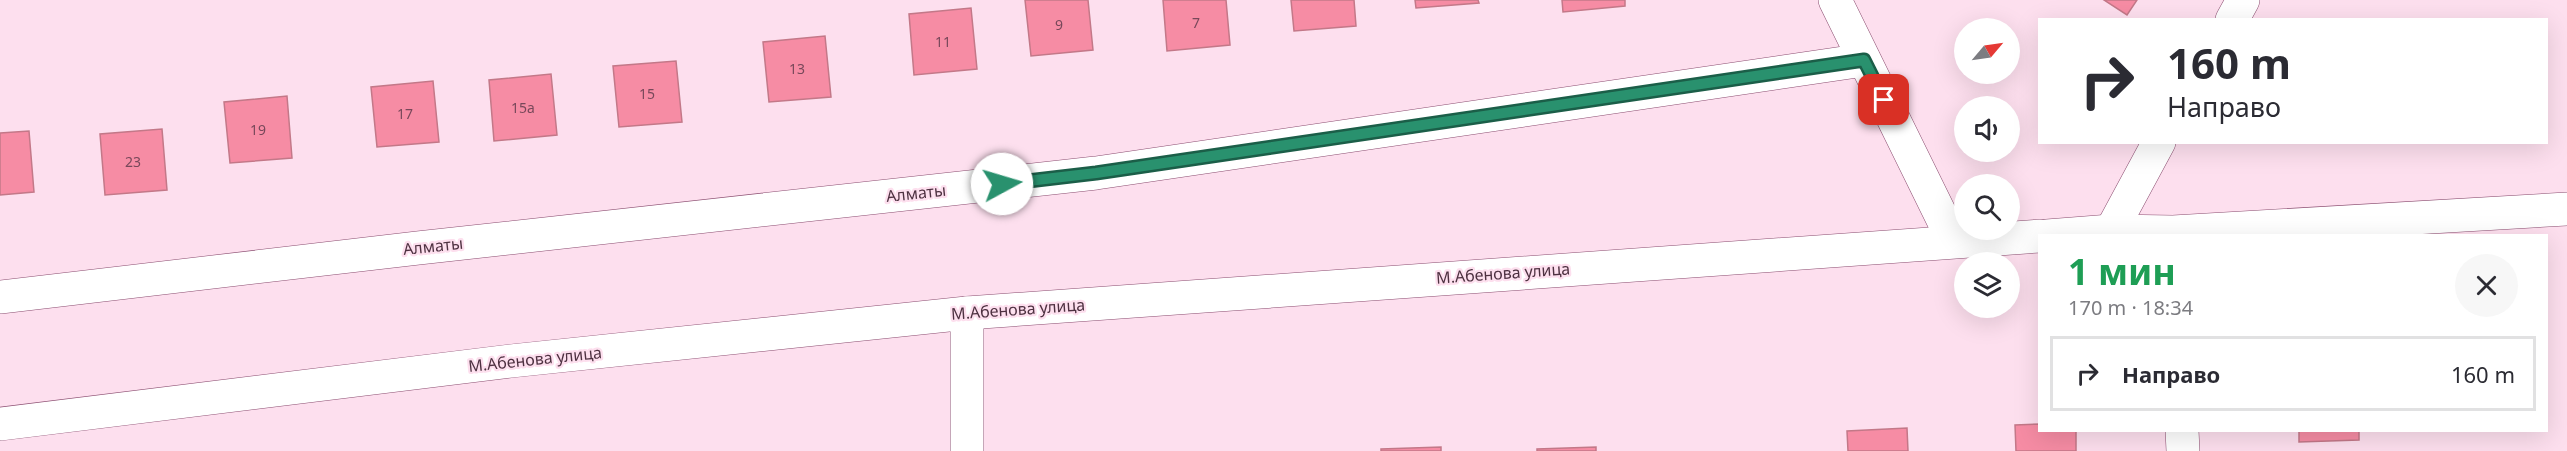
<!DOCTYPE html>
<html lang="ru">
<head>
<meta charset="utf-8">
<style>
	:root { --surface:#fff; --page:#f7f7f7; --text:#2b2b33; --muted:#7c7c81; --line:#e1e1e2 }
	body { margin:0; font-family:"Noto Sans",sans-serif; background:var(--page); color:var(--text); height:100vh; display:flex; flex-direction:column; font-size:22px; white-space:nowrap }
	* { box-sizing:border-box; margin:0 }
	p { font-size:20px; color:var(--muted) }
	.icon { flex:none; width:33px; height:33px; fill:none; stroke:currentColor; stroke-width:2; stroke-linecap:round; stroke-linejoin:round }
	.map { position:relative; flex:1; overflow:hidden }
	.drawer { position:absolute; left:2038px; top:234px; width:510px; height:198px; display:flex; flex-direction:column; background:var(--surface); border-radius:0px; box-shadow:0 6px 24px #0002 }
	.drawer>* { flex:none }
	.top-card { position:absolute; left:2038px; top:18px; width:510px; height:126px; border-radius:0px; box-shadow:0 6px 24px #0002; background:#fff; color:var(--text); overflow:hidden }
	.needle { width:39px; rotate:61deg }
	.tools { position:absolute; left:1954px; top:18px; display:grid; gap:12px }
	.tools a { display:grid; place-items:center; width:66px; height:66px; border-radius:50%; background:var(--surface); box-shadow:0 6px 24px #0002; font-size:30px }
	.pin { position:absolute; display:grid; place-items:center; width:51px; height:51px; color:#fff; margin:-26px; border-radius:12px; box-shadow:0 3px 9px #0006 }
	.me { position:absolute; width:66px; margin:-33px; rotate:84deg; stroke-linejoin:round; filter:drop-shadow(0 0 4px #0008) }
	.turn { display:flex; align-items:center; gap:21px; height:126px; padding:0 30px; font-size:27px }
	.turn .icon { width:78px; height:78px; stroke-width:2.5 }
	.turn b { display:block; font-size:42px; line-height:51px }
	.round { display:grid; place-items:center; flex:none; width:63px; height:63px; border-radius:32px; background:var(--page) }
	.headline { display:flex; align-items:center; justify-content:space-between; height:102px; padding:0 30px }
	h1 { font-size:36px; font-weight:700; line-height:45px; color:#1e9e55 }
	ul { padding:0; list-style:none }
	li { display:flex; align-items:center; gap:18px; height:75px; margin:0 12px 9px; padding:0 18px; border:3px solid var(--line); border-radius:0px }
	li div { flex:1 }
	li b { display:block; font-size:22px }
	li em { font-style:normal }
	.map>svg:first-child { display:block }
</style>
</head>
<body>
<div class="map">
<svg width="2567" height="451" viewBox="0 0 2567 451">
	<rect width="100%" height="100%" fill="#fddfee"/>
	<g fill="#f68ca4" stroke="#c37888" stroke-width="1.5">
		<polygon points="1025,0 1088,0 1093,50 1031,56"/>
		<polygon points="1163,0 1226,0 1230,45 1167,51"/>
		<polygon points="1291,0 1354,0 1356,26 1294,31"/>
		<polygon points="1415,0 1478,0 1479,3 1416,8"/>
		<polygon points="1562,0 1625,0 1625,6 1563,12"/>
		<polygon points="2104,0 2137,0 2127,15"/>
		<polygon points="971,8 977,69 914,75 909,14"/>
		<polygon points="825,36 831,97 769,102 763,42"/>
		<polygon points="676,61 682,122 619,127 613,66"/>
		<polygon points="551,74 557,135 494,141 489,80"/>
		<polygon points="433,81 439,142 377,147 371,87"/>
		<polygon points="287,96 292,158 230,163 224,102"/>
		<polygon points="162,129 167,190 105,195 100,134"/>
		<polygon points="29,131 34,192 0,195 0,133"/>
		<polygon points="2040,424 2040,430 2076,430 2076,451 2016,451 2015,425"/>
		<polygon points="1907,428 1908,451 1848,451 1847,431"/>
		<polygon points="2299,430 2359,430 2359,440 2299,442"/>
		<polygon points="1441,447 1441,451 1381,451 1381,449"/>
		<polygon points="1596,447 1596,451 1537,451 1537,449"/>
	</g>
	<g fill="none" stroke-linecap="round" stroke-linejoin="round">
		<g stroke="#8b4d70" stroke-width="34">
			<g id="street">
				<polyline points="1835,0 1953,240"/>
				<polyline points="2232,20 2243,0"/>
				<polyline points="2111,231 2159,142"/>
				<polyline points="0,297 418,248 1096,173 1864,60"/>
				<polyline points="967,313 967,451"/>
				<polyline points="2182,430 2183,451"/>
			</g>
		</g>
		<g stroke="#8b4d70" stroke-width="34">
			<g id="secondary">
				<polyline points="2047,236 2111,231 2173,232 2567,209"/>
				<polyline points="0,424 511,361 967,313 2040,236"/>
			</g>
		</g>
		<use href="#street" stroke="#fff" stroke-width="33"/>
		<use href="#secondary" stroke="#fff" stroke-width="33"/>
	</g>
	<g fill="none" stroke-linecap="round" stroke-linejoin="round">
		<g stroke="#1b5e48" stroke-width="15">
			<polyline id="route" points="1002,184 1096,173 1864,60 1884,100"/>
		</g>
		<use href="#route" stroke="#29916e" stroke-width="10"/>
	</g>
	<g text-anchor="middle" stroke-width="4.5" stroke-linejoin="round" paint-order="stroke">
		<g font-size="14" fill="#78485a">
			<text x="1196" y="28">7</text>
			<text x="1059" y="30">9</text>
			<text x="943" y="47">11</text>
			<text x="797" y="74">13</text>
			<text x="647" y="99">15</text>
			<text x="523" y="113">15а</text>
			<text x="405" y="119">17</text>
			<text x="258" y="135">19</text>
			<text x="133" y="167">23</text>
		</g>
		<g font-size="16" fill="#4e3141" stroke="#fddfee">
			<text transform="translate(916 193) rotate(-6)" y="6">Алматы</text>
			<text transform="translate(433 246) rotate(-6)" y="6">Алматы</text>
			<text transform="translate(1503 273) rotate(-4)" y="6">М.Абенова улица</text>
			<text transform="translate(1018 309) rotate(-4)" y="6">М.Абенова улица</text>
			<text transform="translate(535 359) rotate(-6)" y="6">М.Абенова улица</text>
		</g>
	</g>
</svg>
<div class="tools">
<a><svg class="needle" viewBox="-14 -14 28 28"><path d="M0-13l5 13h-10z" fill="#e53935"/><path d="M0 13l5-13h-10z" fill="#7c7c81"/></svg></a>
<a><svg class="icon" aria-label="sound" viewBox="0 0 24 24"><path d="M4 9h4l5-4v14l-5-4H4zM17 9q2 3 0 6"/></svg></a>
<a><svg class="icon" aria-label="search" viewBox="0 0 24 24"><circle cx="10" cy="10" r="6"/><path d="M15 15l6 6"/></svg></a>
<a><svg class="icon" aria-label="layers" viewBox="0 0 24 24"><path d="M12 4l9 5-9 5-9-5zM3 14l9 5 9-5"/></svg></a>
</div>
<div class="pin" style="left:1884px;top:100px;background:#d93025"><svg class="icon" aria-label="arrive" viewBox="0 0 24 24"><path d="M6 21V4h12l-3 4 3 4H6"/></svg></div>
<svg class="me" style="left:1002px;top:184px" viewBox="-20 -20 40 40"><circle r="19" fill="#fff"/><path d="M0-13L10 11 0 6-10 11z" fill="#29916e"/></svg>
<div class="top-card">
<div class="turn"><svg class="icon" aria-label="right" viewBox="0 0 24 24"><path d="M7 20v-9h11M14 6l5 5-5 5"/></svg><div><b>160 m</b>Направо</div></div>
</div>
<section class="drawer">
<div class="headline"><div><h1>1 мин</h1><p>170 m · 18:34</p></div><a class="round"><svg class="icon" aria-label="close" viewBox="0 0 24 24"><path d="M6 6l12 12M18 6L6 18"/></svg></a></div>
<ul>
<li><svg class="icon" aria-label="right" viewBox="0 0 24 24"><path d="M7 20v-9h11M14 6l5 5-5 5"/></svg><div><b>Направо</b></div><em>160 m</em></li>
</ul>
</section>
</div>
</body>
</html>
